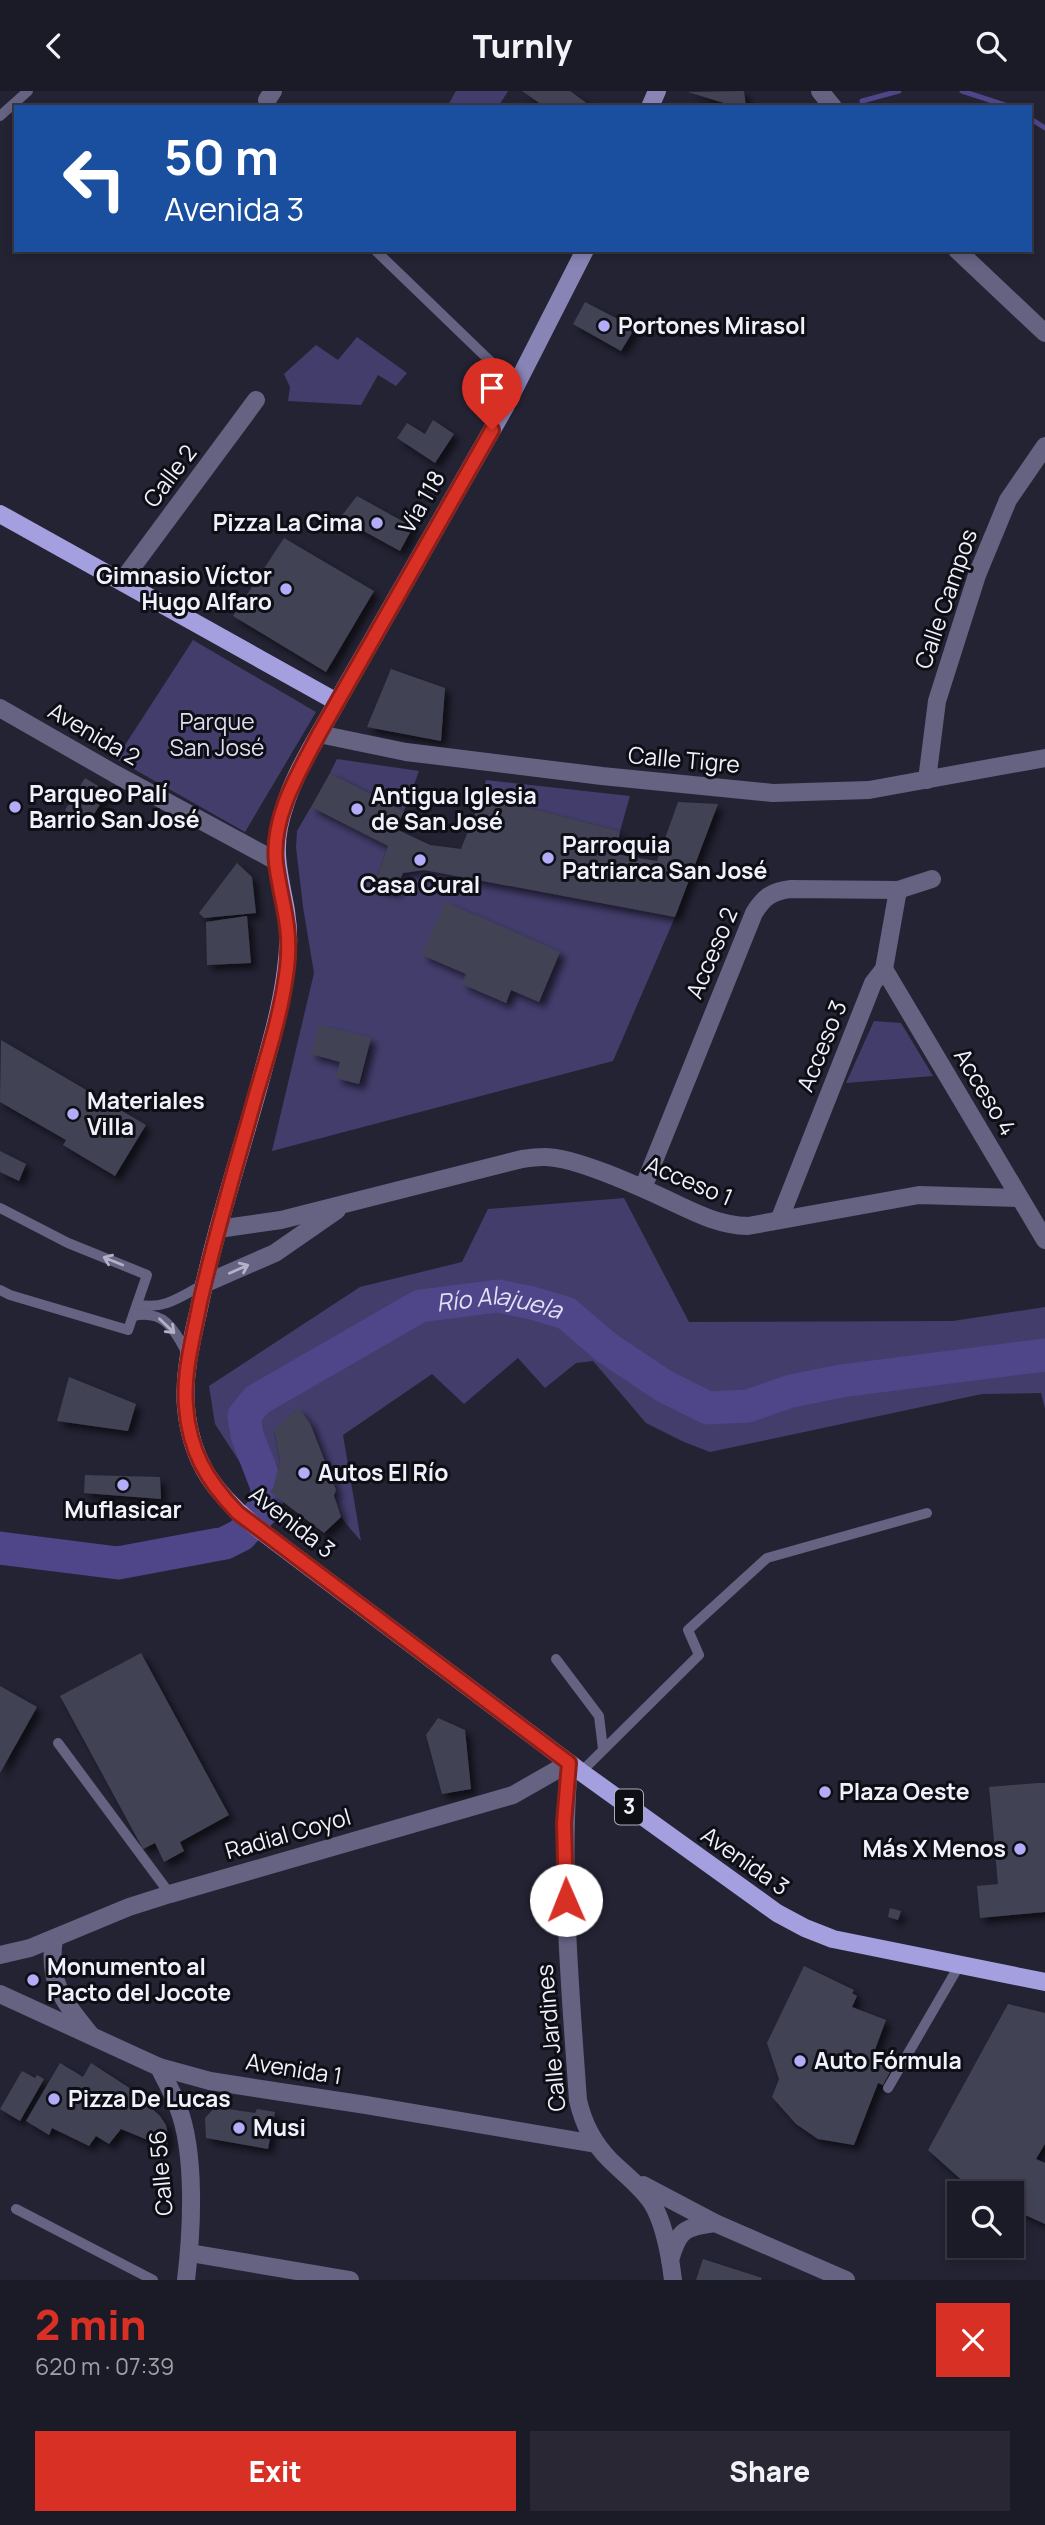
<!DOCTYPE html>
<html lang="en">
<head>
<meta charset="utf-8">
<style>
	:root { --surface:#1b1a27; --page:#282733; --text:#f1f3f6; --muted:#a0a1a7; --line:#393844; --accent:#d93025 }
	body { margin:0; font-family:Manrope,sans-serif; background:var(--page); color:var(--text); height:100vh; display:flex; flex-direction:column; font-size:26px; white-space:nowrap }
	* { box-sizing:border-box; margin:0 }
	p { font-size:23px; color:var(--muted) }
	.icon { flex:none; width:38px; height:38px; fill:none; stroke:currentColor; stroke-width:2; stroke-linecap:round; stroke-linejoin:round }
	.map { position:relative; height:2189px; overflow:hidden }
	.sheet { display:flex; flex-direction:column; background:var(--surface); flex:1 }
	.sheet>* { flex:none }
	.guide { position:absolute; left:14px; top:14px; width:1018px; height:147px; border-radius:0px; box-shadow:0 4px 10px #0003,0 0 0 2px var(--line); background:#1a4fa0; color:#fff; overflow:hidden }
	.buttons { position:absolute; left:947px; top:2090px; display:grid; gap:14px }
	.buttons a { display:grid; place-items:center; width:77px; height:77px; border-radius:0px; background:var(--surface); box-shadow:0 4px 10px #0003,0 0 0 2px var(--line); font-size:35px }
	.pin { position:absolute; display:grid; place-items:center; width:60px; height:60px; color:#fff; margin:-72px -30px; border-radius:50% 50% 50% 0; rotate:-45deg; box-shadow:0 0 7px #0007 }
	.pin .icon { rotate:45deg }
	.me { position:absolute; width:77px; margin:-38px; rotate:359deg; stroke-linejoin:round; filter:drop-shadow(0 0 5px #0008) }
	.turn { display:flex; align-items:center; gap:24px; height:147px; padding:0 35px; font-size:32px }
	.turn .icon { width:91px; height:91px; stroke-width:2.5 }
	.turn b { display:block; font-size:49px; line-height:60px }
	.round { display:grid; place-items:center; flex:none; width:74px; height:74px; border-radius:0px; background:var(--page) }
	.overview { display:flex; align-items:center; justify-content:space-between; height:119px; padding:0 35px }
	h1 { font-size:42px; font-weight:800; line-height:52px; color:var(--accent) }
	.action { display:flex; gap:14px; margin-top:auto; padding:14px 35px }
	.action a { flex:1; height:80px; border-radius:0px; background:var(--accent); color:#fff; font-size:28px; font-weight:800; line-height:80px; text-align:center }
	.action a+a { background:var(--page); color:var(--text) }
	header { display:flex; justify-content:space-between; align-items:center; height:91px; padding:0 35px; background:var(--surface); font-size:32px; font-weight:800 }
	.map>svg:first-child { display:block }
</style>
</head>
<body>
<header><svg class="icon" aria-label="back" viewBox="0 0 24 24"><path d="M15 5l-7 7 7 7"/></svg>Turnly<svg class="icon" aria-label="search" viewBox="0 0 24 24"><circle cx="10" cy="10" r="6"/><path d="M15 15l6 6"/></svg></header>
<div class="map">
<svg width="1045" height="2189" viewBox="0 0 1045 2189">
	<defs>
		<filter id="shadow"><feDropShadow dx="5.5" dy="5.5" stdDeviation="3.5" flood-color="#0009"/></filter>
	</defs>
	<rect width="100%" height="100%" fill="#242334"/>
	<g fill="#433d6c">
		<polygon points="456,0 508,0 498,16 447,16"/>
		<polygon points="357,246 407,282 396,295 378,284 361,314 288,310 290,296 284,283 316,254 338,269"/>
		<polygon points="193,549 316,621 245,741 116,668"/>
		<polygon points="337,668 419,680 404,720 330,682"/>
		<polygon points="486,689 630,705 620,740 482,705"/>
		<polygon points="311,716 388,755 373,795 395,801 403,782 424,779 675,826 613,970 272,1060 314,882 303,816 296,756 297,740"/>
		<polygon points="874,930 901,932 933,985 846,992"/>
		<path d="M 624,1107 L 689,1231 L 953,1230 L 1045,1216 L 1045,1318 L 1041,1302 L 982,1303 L 710,1361 L 684,1351 L 646,1332 L 593,1270 L 576,1272 L 545,1297 L 518,1267 L 464,1313 L 432,1283 L 343,1344 L 361,1450 C 350,1437 330,1418 336,1399 L 310,1332 L 297,1318 L 274,1340 L 280,1369 L 274,1395 L 272,1421 L 215,1333 L 209,1295 L 360,1196 L 462,1171 L 488,1118 Z"/>
	</g>
	<g fill="none" stroke-linecap="round" stroke-linejoin="round">
		<g stroke="#4f4589" stroke-width="5">
			<polyline points="962,0 1011,16"/>
			<polyline points="862,10 899,0"/>
			<polyline points="1031,28 1045,37"/>
		</g>
		<path stroke="#4f4589" stroke-width="33" id="s1" d="M 0,1457 L 118,1472 L 225,1452 L 241,1444 L 266,1415 L 267,1396 L 247,1344 L 244,1325 L 257,1309 L 420,1215 L 498,1205 L 532,1212 L 566,1222 L 607,1257 L 664,1295 L 708,1317 L 748,1315 L 791,1300 L 841,1290 L 1045,1264"/>
	</g>
	<g fill="#434254" filter="url(#shadow)">
		<polygon points="522,0 570,0 592,16 545,16"/>
		<polygon points="744,0 746,16 737,16 688,1"/>
		<polygon points="585,211 635,237 621,260 573,233"/>
		<polygon points="433,329 454,343 435,372 397,347 407,332 425,343"/>
		<polygon points="357,405 413,436 400,460 340,427"/>
		<polygon points="284,447 374,500 326,581 233,525"/>
		<polygon points="391,578 445,597 441,650 367,636"/>
		<polygon points="330,682 404,720 396,738 430,754 461,758 482,705 620,740 616,763 657,770 678,711 718,713 675,826 424,779 403,782 395,801 373,795 388,755 311,716"/>
		<polygon points="85,687 108,701 87,734 65,719"/>
		<polygon points="237,772 252,786 256,822 204,827 199,822"/>
		<polygon points="445,811 560,861 539,911 511,899 506,912 462,893 466,883 422,864"/>
		<polygon points="247,825 251,872 207,874 206,831"/>
		<polygon points="319,934 371,947 359,993 336,987 340,971 311,963"/>
		<polygon points="1,949 146,1034 115,1085 63,1054 66,1049 0,1011"/>
		<polygon points="0,1060 26,1073 19,1090 0,1081"/>
		<polygon points="69,1286 136,1313 128,1340 57,1330"/>
		<polygon points="298,1317 310,1332 336,1399 334,1405 341,1426 324,1442 270,1401 274,1395 280,1369 274,1339"/>
		<polygon points="85,1384 160,1386 161,1408 84,1402"/>
		<polygon points="141,1562 229,1724 180,1751 184,1760 164,1771 155,1752 143,1758 60,1605"/>
		<polygon points="0,1595 37,1616 0,1682"/>
		<polygon points="438,1627 465,1639 471,1698 442,1703 426,1644"/>
		<polygon points="1038,1692 1045,1692 1045,1821 980,1827 977,1795 998,1793 989,1696"/>
		<polygon points="890,1817 901,1820 898,1829 888,1826"/>
		<polygon points="804,1875 854,1899 852,1902 857,1905 852,1916 886,1929 873,1964 895,1972 883,1994 878,1992 854,2054 818,2048 796,2033 772,2006 779,1988 767,1952"/>
		<polygon points="1008,1913 1045,1922 1045,2053 1036,2068 1045,2072 1045,2133 1012,2118 1012,2102 976,2102 928,2059"/>
		<polygon points="60,1972 83,1986 91,1972 131,1998 160,2025 166,2034 168,2044 167,2057 121,2038 109,2053 96,2045 89,2055 52,2037 49,2044 26,2030"/>
		<polygon points="22,1980 35,1987 37,1984 44,1988 20,2030 0,2018"/>
		<polygon points="215,2016 255,2022 257,2018 275,2021 268,2058 206,2047 205,2027"/>
		<polygon points="703,2168 762,2187 761,2189 696,2189"/>
	</g>
	<g fill="none" stroke-linecap="round" stroke-linejoin="round">
		<g stroke="#656282" stroke-width="10">
			<polyline points="0,25 28,0"/>
			<polyline points="375,159 516,295"/>
			<polyline points="0,1117 68,1152 147,1184 128,1239 10,1204 0,1199"/>
			<path d="M 137,1213 C 163,1220 182,1205 204,1193"/>
			<path d="M 133,1225 C 167,1218 175,1241 189,1266"/>
			<polyline points="556,1568 599,1625 603,1658"/>
			<polyline points="58,1652 170,1803"/>
			<polyline points="581,1681 699,1564 688,1539 767,1467 927,1422"/>
			<polyline points="888,1997 960,1873"/>
			<polyline points="16,2118 153,2189"/>
		</g>
		<g stroke="#656282" stroke-width="18">
			<polyline points="820,0 833,16"/>
			<polyline points="267,9 273,0"/>
			<polyline points="957,159 1045,242"/>
			<polyline points="122,490 256,309"/>
			<polyline points="0,617 115,683 276,770"/>
			<polyline points="319,643 406,661 602,685 773,702 869,699 1045,667"/>
			<polyline points="927,689 937,610 977,484 1008,409 1045,355"/>
			<polyline points="884,878 1045,1149"/>
			<path d="M 643,1097 L 754,822 C 764,806 772,800 791,798 L 898,799 L 932,788"/>
			<polyline points="780,1127 873,892 884,878 898,799"/>
			<path d="M 218,1138 L 281,1129 L 522,1068 C 529,1067 536,1066 543,1066 C 573,1065 638,1095 666,1108 C 694,1121 717,1134 748,1135 L 919,1104 L 1018,1107"/>
			<polyline points="204,1193 275,1162 337,1119"/>
			<path d="M 569,1672 C 560,1784 570,1896 578,2009 C 583,2032 593,2052 610,2069 C 624,2083 641,2095 652,2112 C 665,2134 670,2164 673,2189"/>
			<path d="M 54,1848 C 47,1891 64,1911 90,1943"/>
			<polyline points="0,1903 159,1976 210,1990 366,2014 596,2053"/>
			<path d="M 159,1976 C 165,1989 173,2002 178,2016 C 196,2062 192,2140 186,2189"/>
			<polyline points="643,2094 715,2132 846,2189"/>
			<polyline points="190,2162 350,2189"/>
			<path d="M 670,2169 C 679,2138 685,2136 715,2132"/>
		</g>
		<polyline stroke="#656282" stroke-width="18" points="0,1864 30,1857 129,1816 170,1803 513,1704 569,1672"/>
		<g stroke="#8884b6" stroke-width="18">
			<polyline points="650,16 657,0"/>
			<polyline points="337,611 505,316 585,159"/>
		</g>
		<path stroke="#a49fdf" stroke-width="18" d="M 0,423 L 337,611 C 315,651 288,691 279,736 C 273,766 281,791 286,820 C 289,839 289,858 286,878 C 281,920 268,961 257,1002 C 237,1073 214,1144 199,1217 C 192,1249 183,1283 186,1316 C 191,1373 217,1405 260,1439 L 581,1681 L 777,1822 L 805,1837 L 833,1848 L 1045,1891"/>
	</g>
	<defs><path id="oneway-shaft" d="M-6 0H5M1.5-3L5.5 0L1.5 3" fill="none" stroke-width="1.6" stroke-linecap="round" stroke-linejoin="round" transform="scale(1.75)"/></defs>
	<g stroke="#b2b1c6">
		<use href="#oneway-shaft" transform="translate(113 1170) rotate(-158)"/>
		<use href="#oneway-shaft" transform="translate(239 1178) rotate(-24)"/>
		<use href="#oneway-shaft" transform="translate(167 1235) rotate(44)"/>
	</g>
	<g fill="none" stroke-linecap="round" stroke-linejoin="round">
		<g stroke="#8d1f18" stroke-width="18">
			<path id="route" d="M 492,339 L 319,643 C 299,681 271,726 276,772 C 281,812 292,834 287,877 C 282,919 269,960 257,1000 C 237,1072 215,1143 199,1216 C 193,1248 183,1282 186,1315 C 189,1360 207,1390 238,1422 L 569,1672 L 564,1732 L 566,1809"/>
		</g>
		<use href="#route" stroke="#d93025" stroke-width="12"/>
	</g>
	<g fill="#b3adf9" stroke="#0e0e15" stroke-width="2.5">
		<circle cx="604" cy="235" r="7"/>
		<circle cx="377" cy="432" r="7"/>
		<circle cx="286" cy="498" r="7"/>
		<circle cx="15" cy="716" r="7"/>
		<circle cx="357" cy="718" r="7"/>
		<circle cx="548" cy="767" r="7"/>
		<circle cx="420" cy="769" r="7"/>
		<circle cx="73" cy="1023" r="7"/>
		<circle cx="304" cy="1382" r="7"/>
		<circle cx="123" cy="1394" r="7"/>
		<circle cx="825" cy="1701" r="7"/>
		<circle cx="1020" cy="1758" r="7"/>
		<circle cx="33" cy="1889" r="7"/>
		<circle cx="800" cy="1970" r="7"/>
		<circle cx="54" cy="2008" r="7"/>
		<circle cx="239" cy="2037" r="7"/>
	</g>
	<g text-anchor="middle" stroke-width="6" stroke-linejoin="round" paint-order="stroke">
		<rect fill="#0e0e15" stroke="#adadb7" stroke-width="2" x="615" y="1698.5" width="28" height="35" rx="5"/>
		<g font-size="21" font-weight="bold" fill="#f1f1fd">
			<text x="629" y="1723">3</text>
		</g>
		<g font-size="23" font-weight="bold" fill="#f1f1fd" stroke="#0e0e15" text-anchor="start">
			<text x="618" y="243">Portones Mirasol</text>
			<text x="363" y="440" text-anchor="end">Pizza La Cima</text>
			<text x="272" y="493" text-anchor="end">Gimnasio Víctor<tspan x="272" dy="26">Hugo Alfaro</tspan></text>
			<text x="29" y="711">Parqueo Palí<tspan x="29" dy="26">Barrio San José</tspan></text>
			<text x="371" y="713">Antigua Iglesia<tspan x="371" dy="26">de San José</tspan></text>
			<text x="562" y="762">Parroquia<tspan x="562" dy="26">Patriarca San José</tspan></text>
			<text x="420" y="802" text-anchor="middle">Casa Cural</text>
			<text x="87" y="1018">Materiales<tspan x="87" dy="26">Villa</tspan></text>
			<text x="318" y="1390">Autos El Río</text>
			<text x="123" y="1427" text-anchor="middle">Muflasicar</text>
			<text x="839" y="1709">Plaza Oeste</text>
			<text x="1006" y="1766" text-anchor="end">Más X Menos</text>
			<text x="47" y="1884">Monumento al<tspan x="47" dy="26">Pacto del Jocote</tspan></text>
			<text x="814" y="1978">Auto Fórmula</text>
			<text x="68" y="2016">Pizza De Lucas</text>
			<text x="253" y="2045">Musi</text>
		</g>
		<g font-size="23" fill="#f1f1fd" stroke="#0e0e15">
			<text transform="translate(170 385) rotate(-53)" y="8">Calle 2</text>
			<text transform="translate(422 411) rotate(-60)" y="8">Vía 118</text>
			<text transform="translate(946 508) rotate(-71)" y="8">Calle Campos</text>
			<text transform="translate(94 643) rotate(30)" y="8">Avenida 2</text>
			<text transform="translate(684 669) rotate(5)" y="8">Calle Tigre</text>
			<text transform="translate(712 862) rotate(-67)" y="8">Acceso 2</text>
			<text transform="translate(822 955) rotate(-68)" y="8">Acceso 3</text>
			<text transform="translate(985 1001) rotate(59)" y="8">Acceso 4</text>
			<text transform="translate(689 1090) rotate(23)" y="8">Acceso 1</text>
			<text transform="translate(292 1431) rotate(38)" y="8">Avenida 3</text>
			<text transform="translate(288 1743) rotate(-16)" y="8">Radial Coyol</text>
			<text transform="translate(745 1770) rotate(35)" y="8">Avenida 3</text>
			<text transform="translate(551 1947) rotate(-95)" y="8">Calle Jardines</text>
			<text transform="translate(294 1978) rotate(9)" y="8">Avenida 1</text>
			<text transform="translate(161 2082) rotate(-95)" y="8">Calle 56</text>
		</g>
		<g font-size="23" fill="#dfdef3" stroke="#0e0e15">
			<text x="217" y="639">Parque<tspan x="217" dy="26">San José</tspan></text>
		</g>
		<g font-size="24" font-style="italic" fill="#e2e1f6" stroke="#0e0e15">
			<text dy="8" stroke="none"><textPath href="#s1" startOffset="667">Río Alajuela</textPath></text>
		</g>
	</g>
</svg>
<div class="buttons">
<a><svg class="icon" aria-label="search" viewBox="0 0 24 24"><circle cx="10" cy="10" r="6"/><path d="M15 15l6 6"/></svg></a>
</div>
<div class="pin" style="left:492px;top:339px;background:#d93025"><svg class="icon" aria-label="arrive" viewBox="0 0 24 24"><path d="M6 21V4h12l-3 4 3 4H6"/></svg></div>
<svg class="me" style="left:566px;top:1809px" viewBox="-20 -20 40 40"><circle r="19" fill="#fff"/><path d="M0-13L10 11 0 6-10 11z" fill="#d93025"/></svg>
<div class="guide">
<div class="turn"><svg class="icon" aria-label="left" viewBox="0 0 24 24"><path d="M17 20v-9H6M10 6l-5 5 5 5"/></svg><div><b>50 m</b>Avenida 3</div></div>
</div>
</div>
<section class="sheet">
<div class="overview"><div><h1>2 min</h1><p>620 m · 07:39</p></div><a class="round" style="background:#d93025;color:#fff"><svg class="icon" aria-label="close" viewBox="0 0 24 24"><path d="M6 6l12 12M18 6L6 18"/></svg></a></div>
<div class="action"><a>Exit</a><a>Share</a></div>
</section>
</body>
</html>
